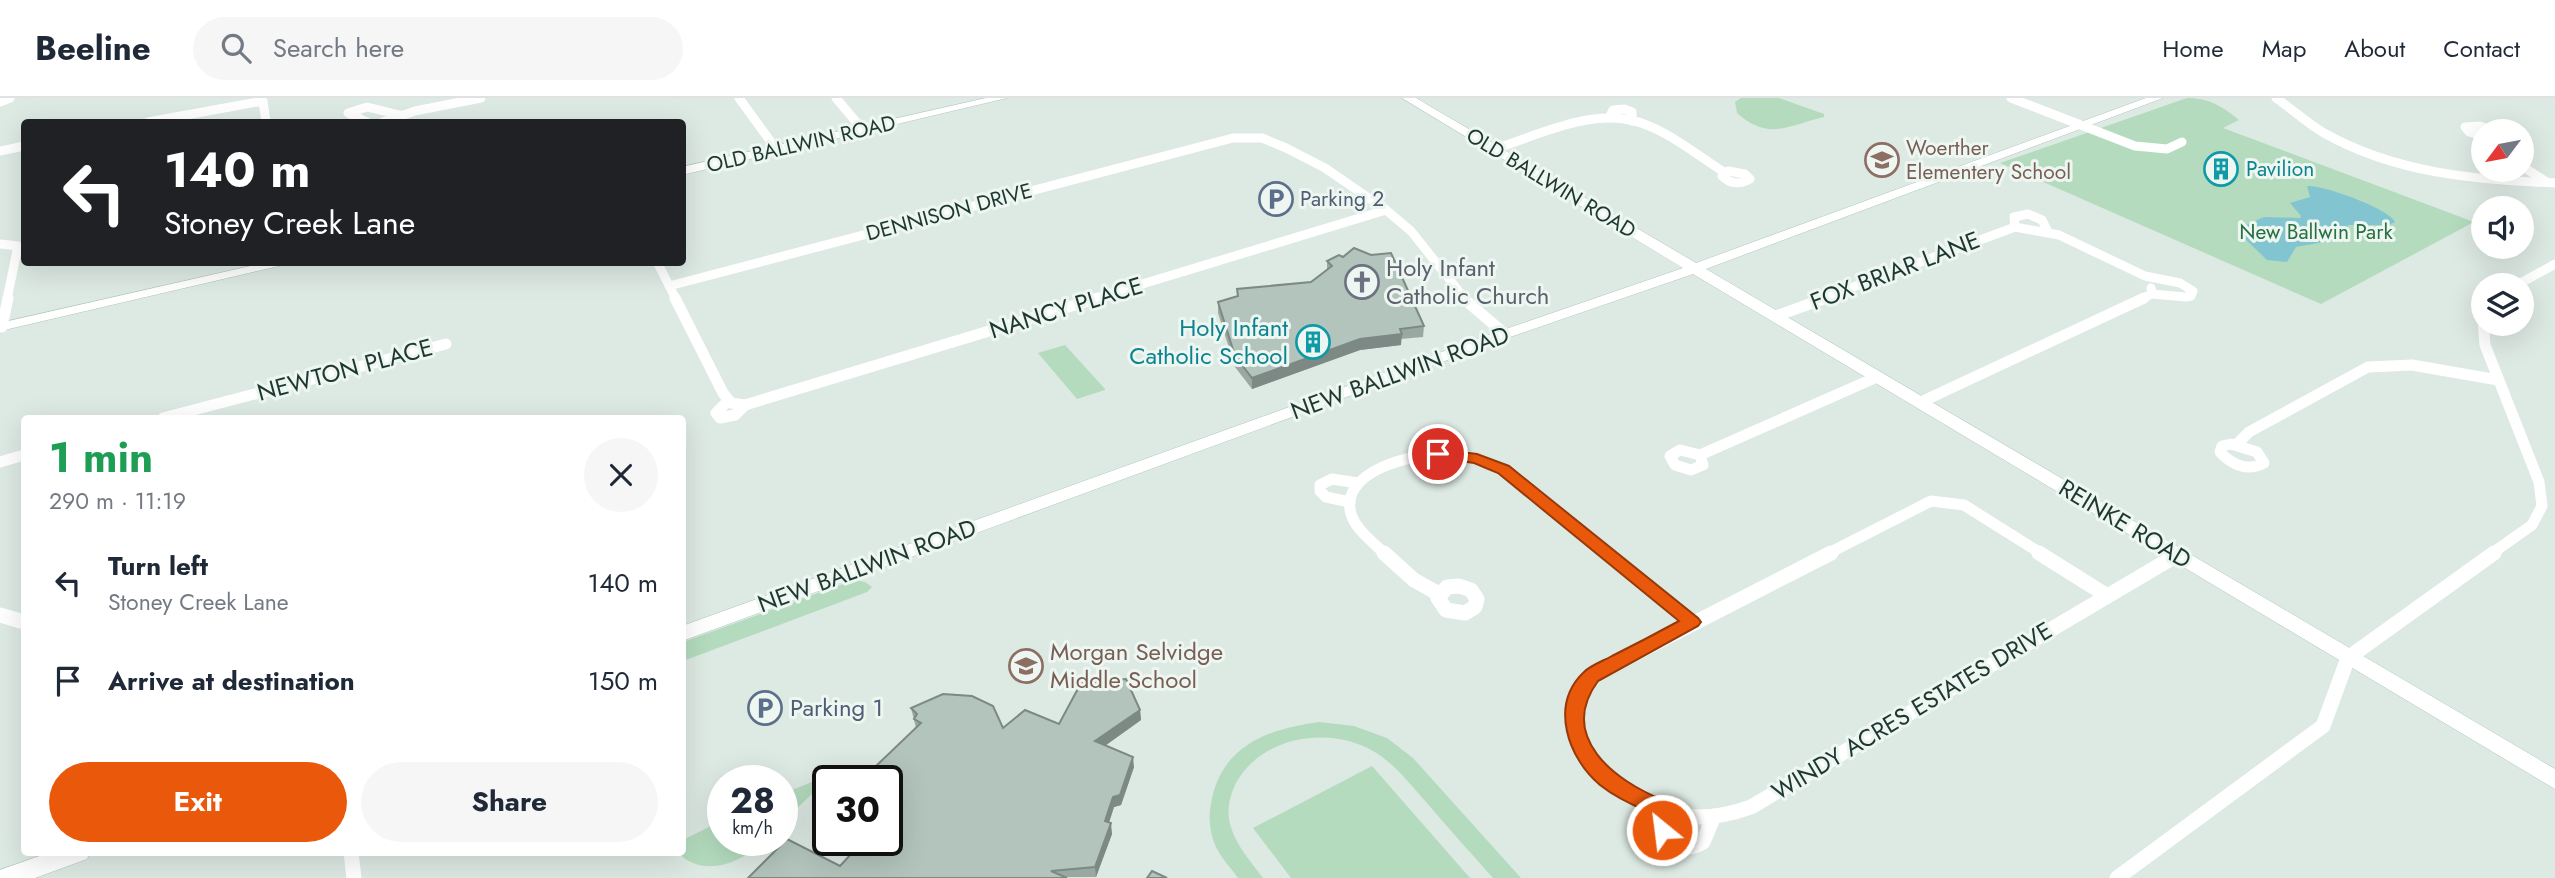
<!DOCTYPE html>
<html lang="en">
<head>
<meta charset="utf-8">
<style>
	:root { --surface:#fff; --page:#f6f6f7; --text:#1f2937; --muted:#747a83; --line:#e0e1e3; --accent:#ea580c }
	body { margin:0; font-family:Jost,sans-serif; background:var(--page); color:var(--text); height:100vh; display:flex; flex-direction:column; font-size:26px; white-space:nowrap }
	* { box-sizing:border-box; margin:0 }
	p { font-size:23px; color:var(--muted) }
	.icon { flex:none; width:38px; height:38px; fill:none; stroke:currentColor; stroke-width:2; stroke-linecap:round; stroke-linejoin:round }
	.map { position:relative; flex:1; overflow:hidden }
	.side { position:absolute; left:21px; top:317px; width:665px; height:441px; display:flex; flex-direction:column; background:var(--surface); border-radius:7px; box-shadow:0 7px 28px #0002 }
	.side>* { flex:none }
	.guide { position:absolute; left:21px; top:21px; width:665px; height:147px; border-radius:7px; box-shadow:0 7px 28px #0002; background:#202124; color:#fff; overflow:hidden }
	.needle { width:46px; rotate:238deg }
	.controls { position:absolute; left:2471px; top:21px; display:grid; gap:14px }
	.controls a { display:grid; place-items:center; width:63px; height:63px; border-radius:50%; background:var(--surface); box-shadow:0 7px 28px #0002; font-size:35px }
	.speed { position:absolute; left:707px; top:667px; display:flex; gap:14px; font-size:35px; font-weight:700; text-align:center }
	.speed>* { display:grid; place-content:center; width:91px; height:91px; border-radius:50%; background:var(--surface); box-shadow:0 7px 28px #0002; line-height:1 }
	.speed small { font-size:18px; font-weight:400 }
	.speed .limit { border:4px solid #111; border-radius:10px; background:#fff; color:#111 }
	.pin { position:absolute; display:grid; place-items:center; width:60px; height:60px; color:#fff; margin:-30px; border:4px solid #fff; border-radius:50%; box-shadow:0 2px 7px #0007 }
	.me { position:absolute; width:77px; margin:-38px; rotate:331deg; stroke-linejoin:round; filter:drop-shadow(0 0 5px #0008) }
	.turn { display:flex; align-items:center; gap:24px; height:147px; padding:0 28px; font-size:32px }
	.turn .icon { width:91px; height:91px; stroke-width:2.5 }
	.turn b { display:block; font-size:49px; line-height:60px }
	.round { display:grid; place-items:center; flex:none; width:74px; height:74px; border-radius:37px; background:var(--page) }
	.overview { display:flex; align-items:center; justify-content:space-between; height:119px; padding:0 28px }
	h1 { font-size:42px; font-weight:700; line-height:52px; color:#1e9e55 }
	.cta { display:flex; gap:14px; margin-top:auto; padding:14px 28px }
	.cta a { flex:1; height:80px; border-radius:42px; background:var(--accent); color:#fff; font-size:28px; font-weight:700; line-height:80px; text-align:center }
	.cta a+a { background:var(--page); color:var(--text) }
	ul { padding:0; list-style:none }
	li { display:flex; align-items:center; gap:21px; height:98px; padding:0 28px }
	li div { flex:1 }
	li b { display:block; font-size:26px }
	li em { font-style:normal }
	header { display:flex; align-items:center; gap:42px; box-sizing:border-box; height:98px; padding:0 35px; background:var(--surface); border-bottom:2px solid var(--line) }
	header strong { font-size:33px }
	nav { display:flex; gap:38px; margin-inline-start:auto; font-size:24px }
	.search { width:490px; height:63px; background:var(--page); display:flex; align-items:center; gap:18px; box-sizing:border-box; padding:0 24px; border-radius:38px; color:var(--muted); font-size:26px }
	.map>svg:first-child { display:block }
</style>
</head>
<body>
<header>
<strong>Beeline</strong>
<div class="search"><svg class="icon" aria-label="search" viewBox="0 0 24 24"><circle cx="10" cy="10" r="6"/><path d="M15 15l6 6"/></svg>Search here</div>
<nav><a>Home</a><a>Map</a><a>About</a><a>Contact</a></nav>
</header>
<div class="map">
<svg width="2555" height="780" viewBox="0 0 2555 780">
	<rect width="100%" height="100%" fill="#dde9e3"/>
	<g fill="#b4dbbe">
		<path d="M 1741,0 L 1779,0 L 1824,16 L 1824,19 C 1786,28 1769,43 1737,15 L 1735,4 Z"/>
		<path d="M 2187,0 C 2209,0 2222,8 2239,22 L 2223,30 L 2474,124 L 2321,206 L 2000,65 Z"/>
		<polygon points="1065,247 1105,291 1105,292 1077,301 1038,255"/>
		<polygon points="854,482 865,484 872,489 867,494 683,563 683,544"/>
		<path d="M 1319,624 L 1354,628 L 1387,640 L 1413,660 L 1521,780 L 1493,780 C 1471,755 1448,730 1426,704 C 1410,686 1394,665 1373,653 C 1328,627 1261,639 1236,685 C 1231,695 1227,709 1229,721 C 1233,744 1249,761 1263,780 L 1238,780 C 1231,770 1221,760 1216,749 C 1210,736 1208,719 1211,706 C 1220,648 1268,631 1319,624 Z"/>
		<polygon points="1372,668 1470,780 1291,780 1253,730"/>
		<polygon points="817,682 823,682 821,687 782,725 782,696"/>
		<path d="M 723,722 L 723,742 L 765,742 C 740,767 700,780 678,754 L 682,754 L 683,742 Z"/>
	</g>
	<path fill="#82c5d0" d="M 2307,88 C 2324,87 2390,111 2395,124 L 2389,127 L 2348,127 L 2346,138 L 2341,141 L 2296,149 L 2287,164 L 2267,162 L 2238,134 L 2239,130 L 2264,119 L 2300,120 L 2301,118 L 2290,105 L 2310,99 Z"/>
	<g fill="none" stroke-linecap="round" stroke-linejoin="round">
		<g stroke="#b0c9bf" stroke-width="1">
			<g id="secondary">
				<polygon points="986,0 1007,0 682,77 682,69"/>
				<polygon points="1402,0 1416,0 1696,165 2146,0 2163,0 1706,171 2555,671 2555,691 1693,176 1510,239 682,543 682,528 1500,233 1683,170"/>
				<polygon points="268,164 296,164 0,233 0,225"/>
				<polygon points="51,754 90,754 87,761 35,780 0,780 0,772"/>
			</g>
		</g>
		<g stroke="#fff" stroke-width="9">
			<polyline points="739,0 776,51"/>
			<polyline points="836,0 863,32"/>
			<polyline points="2011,0 2135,48 2167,51 2182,44"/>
			<path d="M 2276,0 C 2292,11 2307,25 2324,35 C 2395,75 2475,82 2555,85"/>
			<polyline points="0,4 10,0"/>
			<polyline points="1609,20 1613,12 1624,11 1632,14 1632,23"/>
			<polyline points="148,24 263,3 266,24"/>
			<polyline points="367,24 348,15 367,9 400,17"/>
			<polyline points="383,24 415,13 481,0"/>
			<polyline points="2483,38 2469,34 2465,29 2480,28 2494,33"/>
			<path d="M 1494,51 C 1536,38 1585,13 1630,22 C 1664,29 1695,56 1724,74"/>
			<polyline points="0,53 24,48"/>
			<polyline points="2522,68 2545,83"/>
			<path d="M 1728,73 L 1745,76 L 1750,81 C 1740,87 1730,86 1722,78 Z"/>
			<polyline points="2015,129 2014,119 2028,116 2042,122 2048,134"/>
			<polyline points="0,146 18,148 7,201"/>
			<polyline points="657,164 676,201"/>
			<polyline points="2517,187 2555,166"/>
			<polyline points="669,188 1233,40 1262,40 1286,50 1325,70 1386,112 1411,133 1465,201"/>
			<polyline points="1093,201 1386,112"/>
			<polyline points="1821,201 2015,129 2059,137 2145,178 2180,185 2193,193 2191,198 2186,199 2152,196"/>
			<polyline points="2141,201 2152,196 2151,190"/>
		</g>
		<g stroke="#fff" stroke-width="11">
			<polyline points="675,200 723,295 731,305 745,307 1098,200"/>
			<polyline points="1463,200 1505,236"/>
			<polyline points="1776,218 1826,200"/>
			<polyline points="2483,221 2485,247 2539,384 2542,408 2532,427 2491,456"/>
			<polyline points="2,229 8,200"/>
			<polyline points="728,303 716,315 720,320 735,317 745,307"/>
			<polyline points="1921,304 2144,200"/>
			<polyline points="163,320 446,246"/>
			<path d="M 2231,346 L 2257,354 L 2264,365 C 2248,374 2232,367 2220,354 L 2222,348 Z"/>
			<polyline points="2237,346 2249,334 2368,269 2412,267 2498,282"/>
			<polygon points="1680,352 1700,357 1703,367 1691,372 1675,367 1670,358"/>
			<polyline points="1700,357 1877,279"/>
			<polyline points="0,364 24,357"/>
			<polyline points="1350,404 1326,399 1320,393 1320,387 1332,381 1358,385"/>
			<path d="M 1385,456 C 1374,445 1356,432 1351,416 C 1339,373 1412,356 1442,356 C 1456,356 1471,359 1484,364 C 1520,376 1577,431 1608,456"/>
			<polyline points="1827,456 1931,403 1964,407 2042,456"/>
		</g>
		<g stroke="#fff" stroke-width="15">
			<polyline points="1384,455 1414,482 1439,496"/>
			<polyline points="1606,455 1692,524"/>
			<path d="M 1831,455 L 1591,578 C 1537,642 1626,709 1687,718 C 1708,721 1731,716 1751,709 L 2177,457"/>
			<polyline points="2039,455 2106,497"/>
			<polygon points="1459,488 1471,492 1477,501 1475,509 1465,515 1446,512 1438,500 1447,489"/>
			<polyline points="0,517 24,524"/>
			<path d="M 1656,708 C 1660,731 1675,761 1703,744 L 1714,718"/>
			<polyline points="351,754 354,780"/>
			<polyline points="2117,780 2323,628 2348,560 2494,455"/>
		</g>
		<use href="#secondary" fill="#fff" fill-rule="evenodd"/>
	</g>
	<g fill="#99a9a2">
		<polygon points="1327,163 1424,228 1423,239 1401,241 1401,247 1360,252 1252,291 1235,269 1218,215 1218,204 1237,198 1237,191 1311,184 1327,172"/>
		<polygon points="911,610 1003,630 1059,626 1140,612 1141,622 1105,648 1134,669 1121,707 1114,709 1109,725 1112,736 1096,779 748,780 840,768 887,742 887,682 876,682 876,681 879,678 876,668 916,630"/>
	</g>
	<g fill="#7d8984">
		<polygon points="1402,236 1401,247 1360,252 1252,291 1252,280 1360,241"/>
		<polygon points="1140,612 1141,622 1096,654 1095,643"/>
		<polygon points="1133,659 1134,669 1121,707 1114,709 1106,733 1105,723 1113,699"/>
		<polygon points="1111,725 1112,736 1096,779 1095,769"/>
	</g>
	<g fill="#b2c4bc" stroke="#7d8984" stroke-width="2">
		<polygon points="1354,150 1371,157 1391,155 1424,228 1400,231 1402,236 1360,241 1252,280 1235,258 1218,204 1238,198 1237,191 1311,184 1332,168 1327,163 1339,157 1343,159"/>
		<polygon points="1126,581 1140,612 1095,643 1133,659 1120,697 1113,699 1105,723 1111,725 1095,769 1051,773 1067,780 748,780 787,741 840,768 864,742 887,742 887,682 879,682 876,681 885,672 876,668 921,625 914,621 917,616 911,610 943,596 972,598 993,608 1003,630 1025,612 1059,626 1081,585"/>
		<polygon points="1152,773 1167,780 1147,780"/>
	</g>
	<path fill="#ea580c" stroke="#983908" stroke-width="2" d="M 1438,351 L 1477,356 L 1509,368 L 1698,520 L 1701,524 L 1698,528 L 1598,583 C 1557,639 1615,683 1663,702 L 1672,732 L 1669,738 L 1662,741 L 1655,738 L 1647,713 C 1630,706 1615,699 1600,687 C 1568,660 1549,607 1584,574 C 1591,567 1603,563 1612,558 C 1634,547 1657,535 1679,523 L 1498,375 L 1474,365 L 1433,359 L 1430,356 Z"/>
	<defs>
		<g id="school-ring" transform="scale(1.75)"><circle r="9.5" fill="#edf6f1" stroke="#8d6e63" stroke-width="1.5"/><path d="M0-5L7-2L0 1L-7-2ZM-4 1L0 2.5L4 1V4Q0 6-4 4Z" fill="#8d6e63"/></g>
		<g id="building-ring" transform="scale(1.75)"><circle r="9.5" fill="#edf6f1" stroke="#0f9aa8" stroke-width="1.5"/><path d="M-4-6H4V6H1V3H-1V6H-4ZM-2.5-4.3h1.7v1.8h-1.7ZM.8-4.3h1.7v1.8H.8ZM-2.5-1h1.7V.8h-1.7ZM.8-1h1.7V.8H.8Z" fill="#0f9aa8"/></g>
		<g id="parking-ring" transform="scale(1.75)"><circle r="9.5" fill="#edf6f1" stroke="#5c6f8a" stroke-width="1.5"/><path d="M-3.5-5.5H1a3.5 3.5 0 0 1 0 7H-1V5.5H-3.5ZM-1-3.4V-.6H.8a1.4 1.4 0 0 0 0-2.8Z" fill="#5c6f8a"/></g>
		<g id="church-ring" transform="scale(1.75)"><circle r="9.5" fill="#edf6f1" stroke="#6b7280" stroke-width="1.5"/><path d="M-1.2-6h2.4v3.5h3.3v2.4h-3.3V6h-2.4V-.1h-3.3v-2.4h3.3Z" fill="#6b7280"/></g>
	</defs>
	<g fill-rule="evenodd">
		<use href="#school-ring" x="1882" y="62"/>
		<use href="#building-ring" x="2221" y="71"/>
		<use href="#parking-ring" x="1276" y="101"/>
		<use href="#church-ring" x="1362" y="184"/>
		<use href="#building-ring" x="1313" y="244"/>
		<use href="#school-ring" x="1026" y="568"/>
		<use href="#parking-ring" x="765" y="610"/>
	</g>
	<g text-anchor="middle" stroke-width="6" stroke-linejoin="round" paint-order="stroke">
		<g font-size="21" fill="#1e3831" stroke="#edf6f1">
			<text transform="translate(801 46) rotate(-13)" y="7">OLD BALLWIN ROAD</text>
			<text transform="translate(1551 85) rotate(31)" y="7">OLD BALLWIN ROAD</text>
			<text transform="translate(949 114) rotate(-15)" y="7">DENNISON DRIVE</text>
		</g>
		<g font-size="21" fill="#785e54" stroke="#edf6f1" text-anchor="start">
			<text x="1906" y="57">Woerther<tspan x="1906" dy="24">Elementery School</tspan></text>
		</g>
		<g font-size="21" fill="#0d838f" stroke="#edf6f1" text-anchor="start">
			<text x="2246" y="78">Pavilion</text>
		</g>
		<g font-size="21" fill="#4e5e75" stroke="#edf6f1" text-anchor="start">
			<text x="1300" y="108">Parking 2</text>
		</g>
		<g font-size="21" fill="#286f43" stroke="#edf6f1">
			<text x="2316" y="141">New Ballwin Park</text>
		</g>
		<g font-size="24" fill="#5b616d" stroke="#edf6f1" text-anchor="start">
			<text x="1386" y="178">Holy Infant<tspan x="1386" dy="28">Catholic Church</tspan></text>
		</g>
		<g font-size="24" fill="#1e3831" stroke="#edf6f1">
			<text transform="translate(1895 173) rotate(-21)" y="8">FOX BRIAR LANE</text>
			<text transform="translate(1066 210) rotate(-17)" y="8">NANCY PLACE</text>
			<text transform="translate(345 272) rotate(-15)" y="8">NEWTON PLACE</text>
			<text transform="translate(1400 275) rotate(-20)" y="8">NEW BALLWIN ROAD</text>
			<text transform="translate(2125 426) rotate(31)" y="8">REINKE ROAD</text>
			<text transform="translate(867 468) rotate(-20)" y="8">NEW BALLWIN ROAD</text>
			<text transform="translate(1912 613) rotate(-31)" y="8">WINDY ACRES ESTATES DRIVE</text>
		</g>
		<g font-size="24" fill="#0d838f" stroke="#edf6f1" text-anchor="end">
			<text x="1288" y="238">Holy Infant<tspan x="1288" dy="28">Catholic School</tspan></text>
		</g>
		<g font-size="24" fill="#785e54" stroke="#edf6f1" text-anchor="start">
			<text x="1050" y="562">Morgan Selvidge<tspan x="1050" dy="28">Middle School</tspan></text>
		</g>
		<g font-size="24" fill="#4e5e75" stroke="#edf6f1" text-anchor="start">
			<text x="790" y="618">Parking 1</text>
		</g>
	</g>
</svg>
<div class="controls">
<a><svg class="needle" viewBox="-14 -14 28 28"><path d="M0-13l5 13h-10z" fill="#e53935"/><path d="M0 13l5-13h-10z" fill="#747a83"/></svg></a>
<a><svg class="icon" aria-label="sound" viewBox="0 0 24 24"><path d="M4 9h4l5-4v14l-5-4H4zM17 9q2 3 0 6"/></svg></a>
<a><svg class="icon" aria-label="layers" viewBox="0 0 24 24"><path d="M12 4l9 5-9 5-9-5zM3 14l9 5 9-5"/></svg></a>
</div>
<div class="speed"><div>28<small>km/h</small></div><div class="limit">30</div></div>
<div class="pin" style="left:1438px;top:356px;background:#d93025"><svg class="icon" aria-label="arrive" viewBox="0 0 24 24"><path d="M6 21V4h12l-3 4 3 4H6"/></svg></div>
<svg class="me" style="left:1662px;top:732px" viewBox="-20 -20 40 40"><circle r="17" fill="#ea580c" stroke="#fff" stroke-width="3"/><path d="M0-11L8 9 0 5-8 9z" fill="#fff"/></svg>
<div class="guide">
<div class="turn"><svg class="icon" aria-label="left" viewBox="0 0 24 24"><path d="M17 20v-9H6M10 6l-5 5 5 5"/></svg><div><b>140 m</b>Stoney Creek Lane</div></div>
</div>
<section class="side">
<div class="overview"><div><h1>1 min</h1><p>290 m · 11:19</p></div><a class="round"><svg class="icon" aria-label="close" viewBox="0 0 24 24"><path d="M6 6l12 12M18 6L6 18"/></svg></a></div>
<ul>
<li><svg class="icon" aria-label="left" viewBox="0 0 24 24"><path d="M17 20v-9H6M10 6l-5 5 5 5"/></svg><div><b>Turn left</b><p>Stoney Creek Lane</p></div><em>140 m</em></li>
<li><svg class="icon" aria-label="arrive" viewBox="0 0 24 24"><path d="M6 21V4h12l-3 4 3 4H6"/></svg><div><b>Arrive at destination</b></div><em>150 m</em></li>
</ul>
<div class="cta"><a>Exit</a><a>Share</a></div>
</section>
</div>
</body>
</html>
